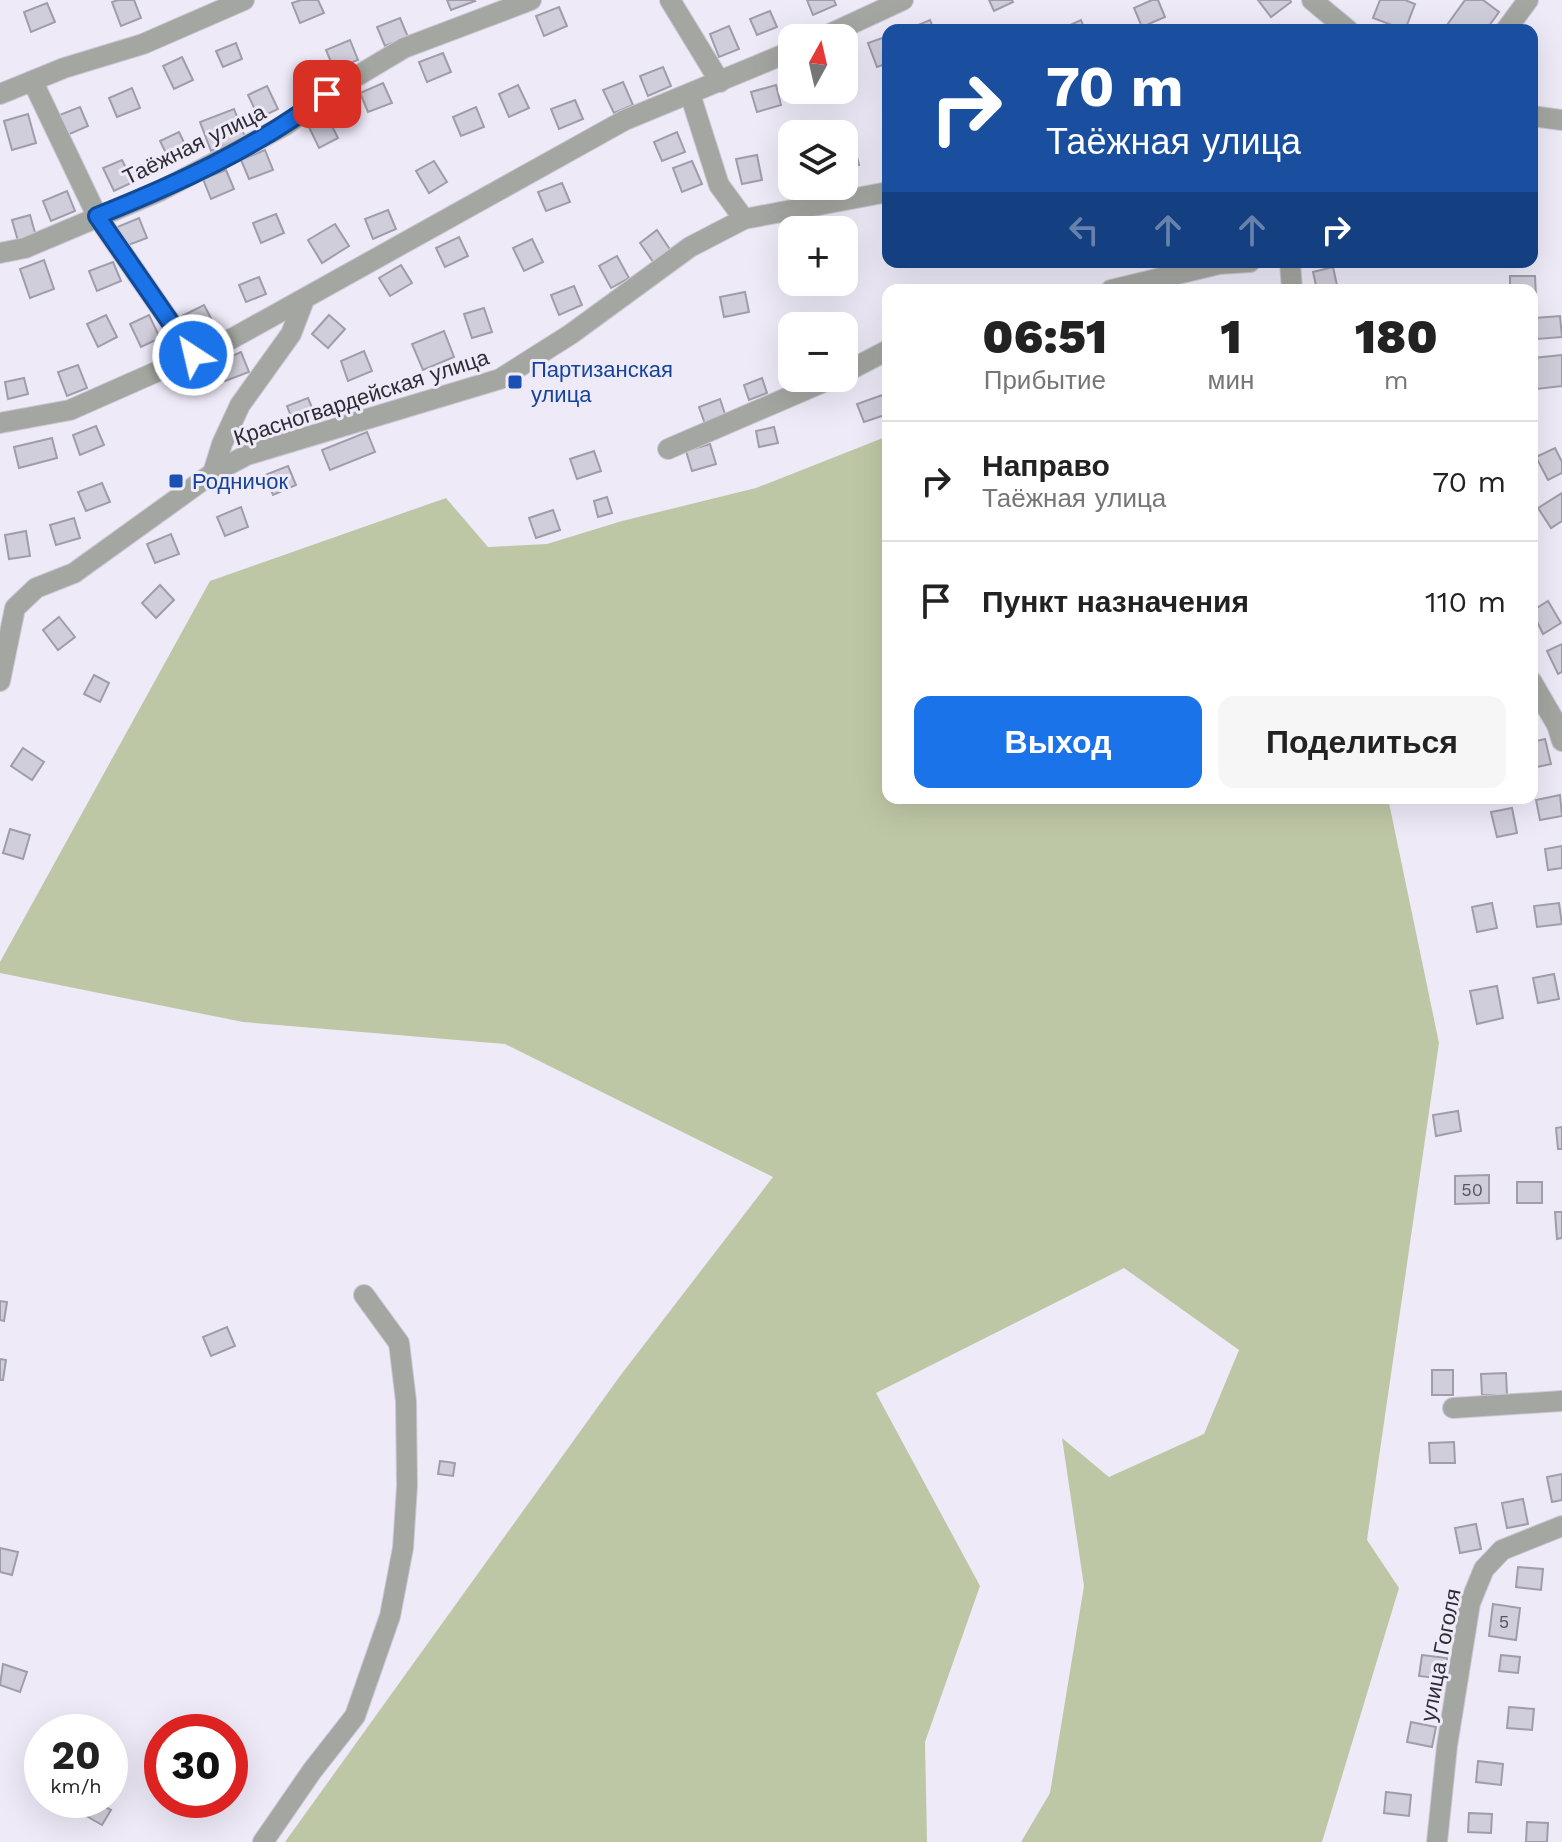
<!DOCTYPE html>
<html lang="ru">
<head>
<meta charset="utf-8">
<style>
	:root { --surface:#fff; --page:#f6f6f6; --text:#222; --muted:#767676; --line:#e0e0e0; --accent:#1a73e8 }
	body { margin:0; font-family:"Work Sans",sans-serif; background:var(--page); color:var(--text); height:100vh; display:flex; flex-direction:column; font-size:30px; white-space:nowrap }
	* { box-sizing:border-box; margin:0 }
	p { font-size:26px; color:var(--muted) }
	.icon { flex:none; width:44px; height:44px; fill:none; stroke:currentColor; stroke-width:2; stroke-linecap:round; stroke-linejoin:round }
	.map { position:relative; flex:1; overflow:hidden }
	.panel { position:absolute; left:882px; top:284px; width:656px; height:520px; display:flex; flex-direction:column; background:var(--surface); border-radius:16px; box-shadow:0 8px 32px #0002 }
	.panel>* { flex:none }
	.banner { position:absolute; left:882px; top:24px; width:656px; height:244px; border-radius:16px; box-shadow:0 8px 32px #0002; background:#1a4fa0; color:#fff; overflow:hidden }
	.needle { width:52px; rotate:8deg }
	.controls { position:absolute; left:778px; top:24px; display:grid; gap:16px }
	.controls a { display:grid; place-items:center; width:80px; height:80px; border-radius:16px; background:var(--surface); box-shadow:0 8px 32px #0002; font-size:40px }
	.speed { position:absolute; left:24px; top:1714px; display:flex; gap:16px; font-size:40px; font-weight:700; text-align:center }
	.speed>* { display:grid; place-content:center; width:104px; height:104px; border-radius:50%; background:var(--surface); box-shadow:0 8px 32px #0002; line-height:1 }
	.speed small { font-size:20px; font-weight:400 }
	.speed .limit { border:12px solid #d22; background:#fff; color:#111 }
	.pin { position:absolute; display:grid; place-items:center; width:68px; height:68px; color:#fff; margin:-34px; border-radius:16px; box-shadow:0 4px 12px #0006 }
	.me { position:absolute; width:88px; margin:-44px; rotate:325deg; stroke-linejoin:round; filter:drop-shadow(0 0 6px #0008) }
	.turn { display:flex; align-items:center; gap:28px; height:168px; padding:0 32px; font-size:36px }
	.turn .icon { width:104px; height:104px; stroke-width:2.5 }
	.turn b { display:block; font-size:56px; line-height:68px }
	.lanes { display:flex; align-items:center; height:76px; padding:0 32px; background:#0003; justify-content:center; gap:40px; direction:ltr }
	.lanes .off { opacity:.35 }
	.eta { display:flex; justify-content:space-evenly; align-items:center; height:136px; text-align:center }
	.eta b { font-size:48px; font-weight:800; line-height:56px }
	.action { display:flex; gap:16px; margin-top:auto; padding:16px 32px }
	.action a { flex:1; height:92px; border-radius:16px; background:var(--accent); color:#fff; font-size:32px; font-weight:800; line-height:92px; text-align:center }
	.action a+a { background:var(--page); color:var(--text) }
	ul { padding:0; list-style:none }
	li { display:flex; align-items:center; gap:24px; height:120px; padding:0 32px; border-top:2px solid var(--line) }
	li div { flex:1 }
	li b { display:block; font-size:30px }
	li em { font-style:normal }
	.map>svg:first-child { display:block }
</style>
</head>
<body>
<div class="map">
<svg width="1562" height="1842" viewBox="0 0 1562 1842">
	<rect width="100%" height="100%" fill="#eeeaf8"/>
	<polygon fill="#bec7a5" points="888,436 888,798 1388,798 1439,1043 1367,1540 1399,1588 1322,1842 1021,1842 1050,1793 1084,1586 1062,1438 1109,1477 1204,1434 1239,1350 1124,1268 876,1393 980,1586 925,1742 927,1842 285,1842 620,1376 773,1177 505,1044 243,1022 0,973 0,962 210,581 446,498 488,547 547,544 622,521 756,488"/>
	<g fill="#d1cedb" stroke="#a09daa" stroke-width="2">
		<polygon points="118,0 134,0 141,18 121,26 112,2"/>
		<polygon points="301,0 318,0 324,13 300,23 292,3"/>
		<polygon points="447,0 474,0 475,1 451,10"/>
		<polygon points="807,0 834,0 836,5 813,15"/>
		<polygon points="989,0 1012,0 1013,2 994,11"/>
		<polygon points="1152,0 1158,0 1165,17 1142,27 1134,8"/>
		<polygon points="1258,0 1290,0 1291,2 1271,17"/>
		<polygon points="1380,0 1405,0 1415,4 1405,30 1373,18"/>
		<polygon points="1465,0 1483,0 1499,12 1486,30 1454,30 1447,25"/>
		<polygon points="47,3 55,22 31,32 24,12"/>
		<polygon points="559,7 567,26 544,36 536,16"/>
		<polygon points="770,11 777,27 757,35 750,19"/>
		<polygon points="400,18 408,37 385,46 377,27"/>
		<polygon points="930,20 934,30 912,30 911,28"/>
		<polygon points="1081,20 1085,30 1059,30"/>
		<polygon points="729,26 739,49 719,57 710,34"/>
		<polygon points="888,36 888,63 877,67 868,43"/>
		<polygon points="350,40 358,60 334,69 326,50"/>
		<polygon points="236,43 242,59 223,67 216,51"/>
		<polygon points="443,53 451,72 427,82 419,62"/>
		<polygon points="182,57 193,80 174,89 163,66"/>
		<polygon points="663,67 671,86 648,96 640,76"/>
		<polygon points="623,82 633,105 614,113 603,90"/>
		<polygon points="383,83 392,103 368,112 360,93"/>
		<polygon points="518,85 529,108 509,117 499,94"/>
		<polygon points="776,85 781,105 757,112 751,92"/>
		<polygon points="267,86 278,109 259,118 248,95"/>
		<polygon points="132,88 140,108 117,117 109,98"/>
		<polygon points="575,100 583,119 559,129 551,109"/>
		<polygon points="80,107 88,126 65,136 57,116"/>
		<polygon points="476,107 484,127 461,136 453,117"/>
		<polygon points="234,109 245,137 211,151 200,122"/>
		<polygon points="28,114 36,143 12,150 4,121"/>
		<polygon points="327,116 338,138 319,148 308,125"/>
		<polygon points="179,132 190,155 171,163 160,141"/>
		<polygon points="677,132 685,152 662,161 654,142"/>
		<polygon points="853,140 859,165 844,168 844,142"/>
		<polygon points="265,150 273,170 249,179 241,160"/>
		<polygon points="792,152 792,173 781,174 779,153"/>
		<polygon points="757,155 762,180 742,184 736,159"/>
		<polygon points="1532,156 1537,157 1534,177 1532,177"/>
		<polygon points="122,160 133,182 114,191 103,168"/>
		<polygon points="434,161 447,182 429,193 416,171"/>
		<polygon points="692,161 702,184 682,192 673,168"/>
		<polygon points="226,170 234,189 211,199 203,179"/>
		<polygon points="562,183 570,202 546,211 538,192"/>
		<polygon points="67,191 75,211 51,221 43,201"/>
		<polygon points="388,210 396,229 373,239 365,219"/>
		<polygon points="276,214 284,233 261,243 253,223"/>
		<polygon points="30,215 36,236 18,241 12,220"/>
		<polygon points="139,218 147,238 123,247 115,228"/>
		<polygon points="335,224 349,246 322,263 308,240"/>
		<polygon points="657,230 671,251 654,263 640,243"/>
		<polygon points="459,237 468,256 445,267 436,248"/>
		<polygon points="532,239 543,262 524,271 513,248"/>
		<polygon points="617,256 629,278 611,288 599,266"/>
		<polygon points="44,260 54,289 30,298 20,269"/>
		<polygon points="113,262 121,281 97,291 89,271"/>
		<polygon points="401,265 412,283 390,296 379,278"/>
		<polygon points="1333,267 1338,290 1317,290 1313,272"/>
		<polygon points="1510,276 1535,276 1536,297 1532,297 1532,290 1510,290"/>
		<polygon points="259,277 266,294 246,302 239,285"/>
		<polygon points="574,286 582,305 559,315 551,295"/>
		<polygon points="745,292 749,312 724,317 720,297"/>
		<polygon points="204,305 214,324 191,335 182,316"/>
		<polygon points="484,308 492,332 472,338 464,314"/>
		<polygon points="106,315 117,337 98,347 87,324"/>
		<polygon points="149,315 160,338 141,347 130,324"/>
		<polygon points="329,315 345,329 328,348 312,334"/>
		<polygon points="1560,316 1562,337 1537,339 1535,318"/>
		<polygon points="444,331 454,357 423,370 412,344"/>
		<polygon points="364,351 372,371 348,381 341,361"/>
		<polygon points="241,352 249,372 225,381 218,362"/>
		<polygon points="1562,355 1562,386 1537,389 1533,358"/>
		<polygon points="78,365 87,388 67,396 58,372"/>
		<polygon points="24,378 28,394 8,399 5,382"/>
		<polygon points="762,378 767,393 749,400 744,385"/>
		<polygon points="888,393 888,414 864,422 857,404"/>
		<polygon points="308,398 315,415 294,424 287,406"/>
		<polygon points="720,399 726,417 705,424 699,407"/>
		<polygon points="96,426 104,445 80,455 73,435"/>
		<polygon points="774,427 778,443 759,447 756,431"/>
		<polygon points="367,432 375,452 330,470 322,450"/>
		<polygon points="52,438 57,458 19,468 14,447"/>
		<polygon points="710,444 716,464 692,471 686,451"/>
		<polygon points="1555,448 1562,462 1562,473 1548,480 1536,457"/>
		<polygon points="594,451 601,471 577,479 570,459"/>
		<polygon points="288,466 296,485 273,495 265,475"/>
		<polygon points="102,483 110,502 86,511 78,492"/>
		<polygon points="1562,493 1562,521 1551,528 1538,508"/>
		<polygon points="607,497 612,513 598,517 594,501"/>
		<polygon points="241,507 248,527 225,536 217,517"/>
		<polygon points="553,510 560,530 536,538 529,518"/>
		<polygon points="74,518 80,538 56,545 50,525"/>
		<polygon points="26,531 30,556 9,559 5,535"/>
		<polygon points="171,534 179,554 155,563 147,544"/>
		<polygon points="160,585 174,600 156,618 142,603"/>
		<polygon points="1548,601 1561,623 1543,634 1532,611"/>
		<polygon points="59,617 75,637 58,650 43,630"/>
		<polygon points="1562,644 1562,672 1558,674 1547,651"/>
		<polygon points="94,675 109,683 100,702 84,694"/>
		<polygon points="1545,739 1551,764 1532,768 1532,742"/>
		<polygon points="23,748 44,762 32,780 11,766"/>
		<polygon points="1560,795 1562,816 1540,820 1536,800"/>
		<polygon points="1512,808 1517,833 1497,837 1491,812"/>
		<polygon points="10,829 30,835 23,859 3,853"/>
		<polygon points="1562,846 1562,868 1548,870 1545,849"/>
		<polygon points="1492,903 1497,928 1477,932 1472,907"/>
		<polygon points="1559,903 1562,924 1537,927 1534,906"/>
		<polygon points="1554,974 1559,999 1538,1003 1533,978"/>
		<polygon points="1497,986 1503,1018 1477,1024 1470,991"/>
		<polygon points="1458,1111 1461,1131 1436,1136 1433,1115"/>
		<polygon points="1562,1127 1562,1149 1558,1149 1556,1128"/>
		<polygon points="1489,1175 1489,1203 1455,1204 1455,1176"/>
		<rect x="1517" y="1182" width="25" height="21"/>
		<polygon points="1555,1212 1562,1212 1562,1238 1557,1239"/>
		<polygon points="0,1301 7,1302 4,1321 0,1320"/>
		<polygon points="227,1327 235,1346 211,1356 203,1337"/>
		<polygon points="0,1359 6,1360 3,1380 0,1380"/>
		<rect x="1432" y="1370" width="21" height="25"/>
		<polygon points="1506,1373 1507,1395 1482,1395 1481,1374"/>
		<polygon points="1454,1442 1455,1463 1430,1463 1429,1443"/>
		<polygon points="440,1461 455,1463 453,1476 438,1474"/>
		<polygon points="1562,1474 1562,1500 1552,1502 1547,1477"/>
		<polygon points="1523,1499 1528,1524 1507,1528 1502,1503"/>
		<polygon points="1476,1524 1481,1549 1460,1553 1455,1528"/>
		<polygon points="0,1548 18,1552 12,1575 0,1572"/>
		<polygon points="1518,1567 1543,1569 1541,1590 1516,1587"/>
		<polygon points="1493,1604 1520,1608 1516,1640 1489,1636"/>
		<polygon points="1422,1655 1447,1658 1444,1679 1419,1676"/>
		<polygon points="1501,1655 1520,1657 1518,1673 1499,1671"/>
		<polygon points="3,1664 27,1672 20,1692 0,1685"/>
		<polygon points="1509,1707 1534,1709 1532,1730 1507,1728"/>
		<polygon points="1411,1722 1436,1727 1432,1747 1407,1742"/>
		<polygon points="1478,1761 1503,1764 1501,1785 1476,1782"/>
		<polygon points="1386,1792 1411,1795 1409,1816 1384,1813"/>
		<polygon points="92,1800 111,1810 102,1825 83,1814"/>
		<polygon points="1469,1813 1492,1814 1491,1833 1468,1832"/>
		<polygon points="1527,1822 1548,1823 1547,1842 1526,1842"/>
	</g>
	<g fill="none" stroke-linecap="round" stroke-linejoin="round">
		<g stroke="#ccc8d5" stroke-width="22">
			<g id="minor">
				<polyline points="670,0 720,82"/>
				<polyline points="1312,0 1348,30"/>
				<polyline points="1506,30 1528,0"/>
				<polyline points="821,38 903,0"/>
				<polyline points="33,82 97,216 193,355"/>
				<polyline points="0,94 64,68 143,44 244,0"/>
				<polyline points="690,94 719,185 744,219"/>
				<polyline points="1532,116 1562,120"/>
				<polyline points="0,253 25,248 160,191 286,125 327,94 404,48 531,0"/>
				<polyline points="1290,262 1292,290"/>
				<polyline points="1111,290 1219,264 1250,262"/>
				<polyline points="844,373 888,350"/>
				<polyline points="0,423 70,410 233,338 625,120 792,51"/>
				<polyline points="668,449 833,378"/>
				<polyline points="213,473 222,444 240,405 291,334 304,300"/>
				<polyline points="0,681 15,608 36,588 74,573 213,473 247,455 500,379 571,334 690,247 744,219 888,192"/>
				<polyline points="1532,682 1557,725 1562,741"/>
				<polyline points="1453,1408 1562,1401"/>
				<polyline points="263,1842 312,1771 355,1716 390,1616 403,1548 407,1486 406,1401 399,1343 364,1295"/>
				<polyline points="1437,1842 1447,1746 1470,1603 1484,1569 1502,1550 1562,1526"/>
			</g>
		</g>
		<use href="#minor" stroke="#a4a7a1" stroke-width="20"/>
	</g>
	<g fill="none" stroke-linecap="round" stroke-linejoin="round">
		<g stroke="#114b97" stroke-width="20">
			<path id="route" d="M 193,355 L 97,216 C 177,184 258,147 327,94"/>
		</g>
		<use href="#route" stroke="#1a73e8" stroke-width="14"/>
	</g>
	<g fill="#1a4fb4" stroke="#eeeaf8" stroke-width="3">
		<rect x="507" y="374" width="16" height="16" rx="4"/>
		<rect x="168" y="473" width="16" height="16" rx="4"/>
	</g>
	<g text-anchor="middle" stroke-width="6" stroke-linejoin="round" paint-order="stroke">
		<g font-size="18" fill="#58555d">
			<text x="1472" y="1196">50</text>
			<text x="1504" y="1628">5</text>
		</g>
		<g font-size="22" fill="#2f2d33" stroke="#eeeaf8">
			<text transform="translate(194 144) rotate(-26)" y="8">Таёжная улица</text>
			<text transform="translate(361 397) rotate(-18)" y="8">Красногвардейская улица</text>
			<text transform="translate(1440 1655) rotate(-79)" y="8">улица Гоголя</text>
		</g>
		<g font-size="22" fill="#164399" stroke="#eeeaf8" text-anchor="start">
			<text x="531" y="377">Партизанская<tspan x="531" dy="25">улица</tspan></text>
			<text x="192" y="489">Родничок</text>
		</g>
	</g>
</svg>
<div class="controls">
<a><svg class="needle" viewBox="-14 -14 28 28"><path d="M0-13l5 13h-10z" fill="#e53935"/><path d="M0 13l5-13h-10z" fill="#767676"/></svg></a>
<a><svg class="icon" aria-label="layers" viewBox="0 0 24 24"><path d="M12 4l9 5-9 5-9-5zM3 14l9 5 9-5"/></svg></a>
<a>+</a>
<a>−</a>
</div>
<div class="speed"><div>20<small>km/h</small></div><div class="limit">30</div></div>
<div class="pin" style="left:327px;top:94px;background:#d93025"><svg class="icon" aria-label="arrive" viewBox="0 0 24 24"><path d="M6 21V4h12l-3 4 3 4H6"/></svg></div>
<svg class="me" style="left:193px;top:355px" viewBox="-20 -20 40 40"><circle r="17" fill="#1a73e8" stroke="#fff" stroke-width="3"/><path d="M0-11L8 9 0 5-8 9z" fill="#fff"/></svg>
<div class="banner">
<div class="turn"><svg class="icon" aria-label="right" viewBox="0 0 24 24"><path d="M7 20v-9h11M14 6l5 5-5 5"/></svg><div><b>70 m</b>Таёжная улица</div></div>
<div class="lanes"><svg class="icon off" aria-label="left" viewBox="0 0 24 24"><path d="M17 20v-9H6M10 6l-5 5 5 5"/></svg><svg class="icon off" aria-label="ahead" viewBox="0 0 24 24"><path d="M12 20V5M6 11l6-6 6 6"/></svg><svg class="icon off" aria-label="ahead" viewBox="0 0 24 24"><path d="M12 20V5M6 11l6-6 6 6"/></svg><svg class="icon" aria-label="right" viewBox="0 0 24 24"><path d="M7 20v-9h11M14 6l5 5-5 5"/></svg></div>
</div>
<section class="panel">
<div class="eta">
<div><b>06:51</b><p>Прибытие</p></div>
<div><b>1</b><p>мин</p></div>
<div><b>180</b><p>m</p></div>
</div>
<ul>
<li><svg class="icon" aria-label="right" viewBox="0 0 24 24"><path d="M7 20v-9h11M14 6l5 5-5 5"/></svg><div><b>Направо</b><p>Таёжная улица</p></div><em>70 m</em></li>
<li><svg class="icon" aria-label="arrive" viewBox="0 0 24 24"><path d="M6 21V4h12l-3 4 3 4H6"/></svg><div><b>Пункт назначения</b></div><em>110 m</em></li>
</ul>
<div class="action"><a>Выход</a><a>Поделиться</a></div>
</section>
</div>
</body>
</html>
